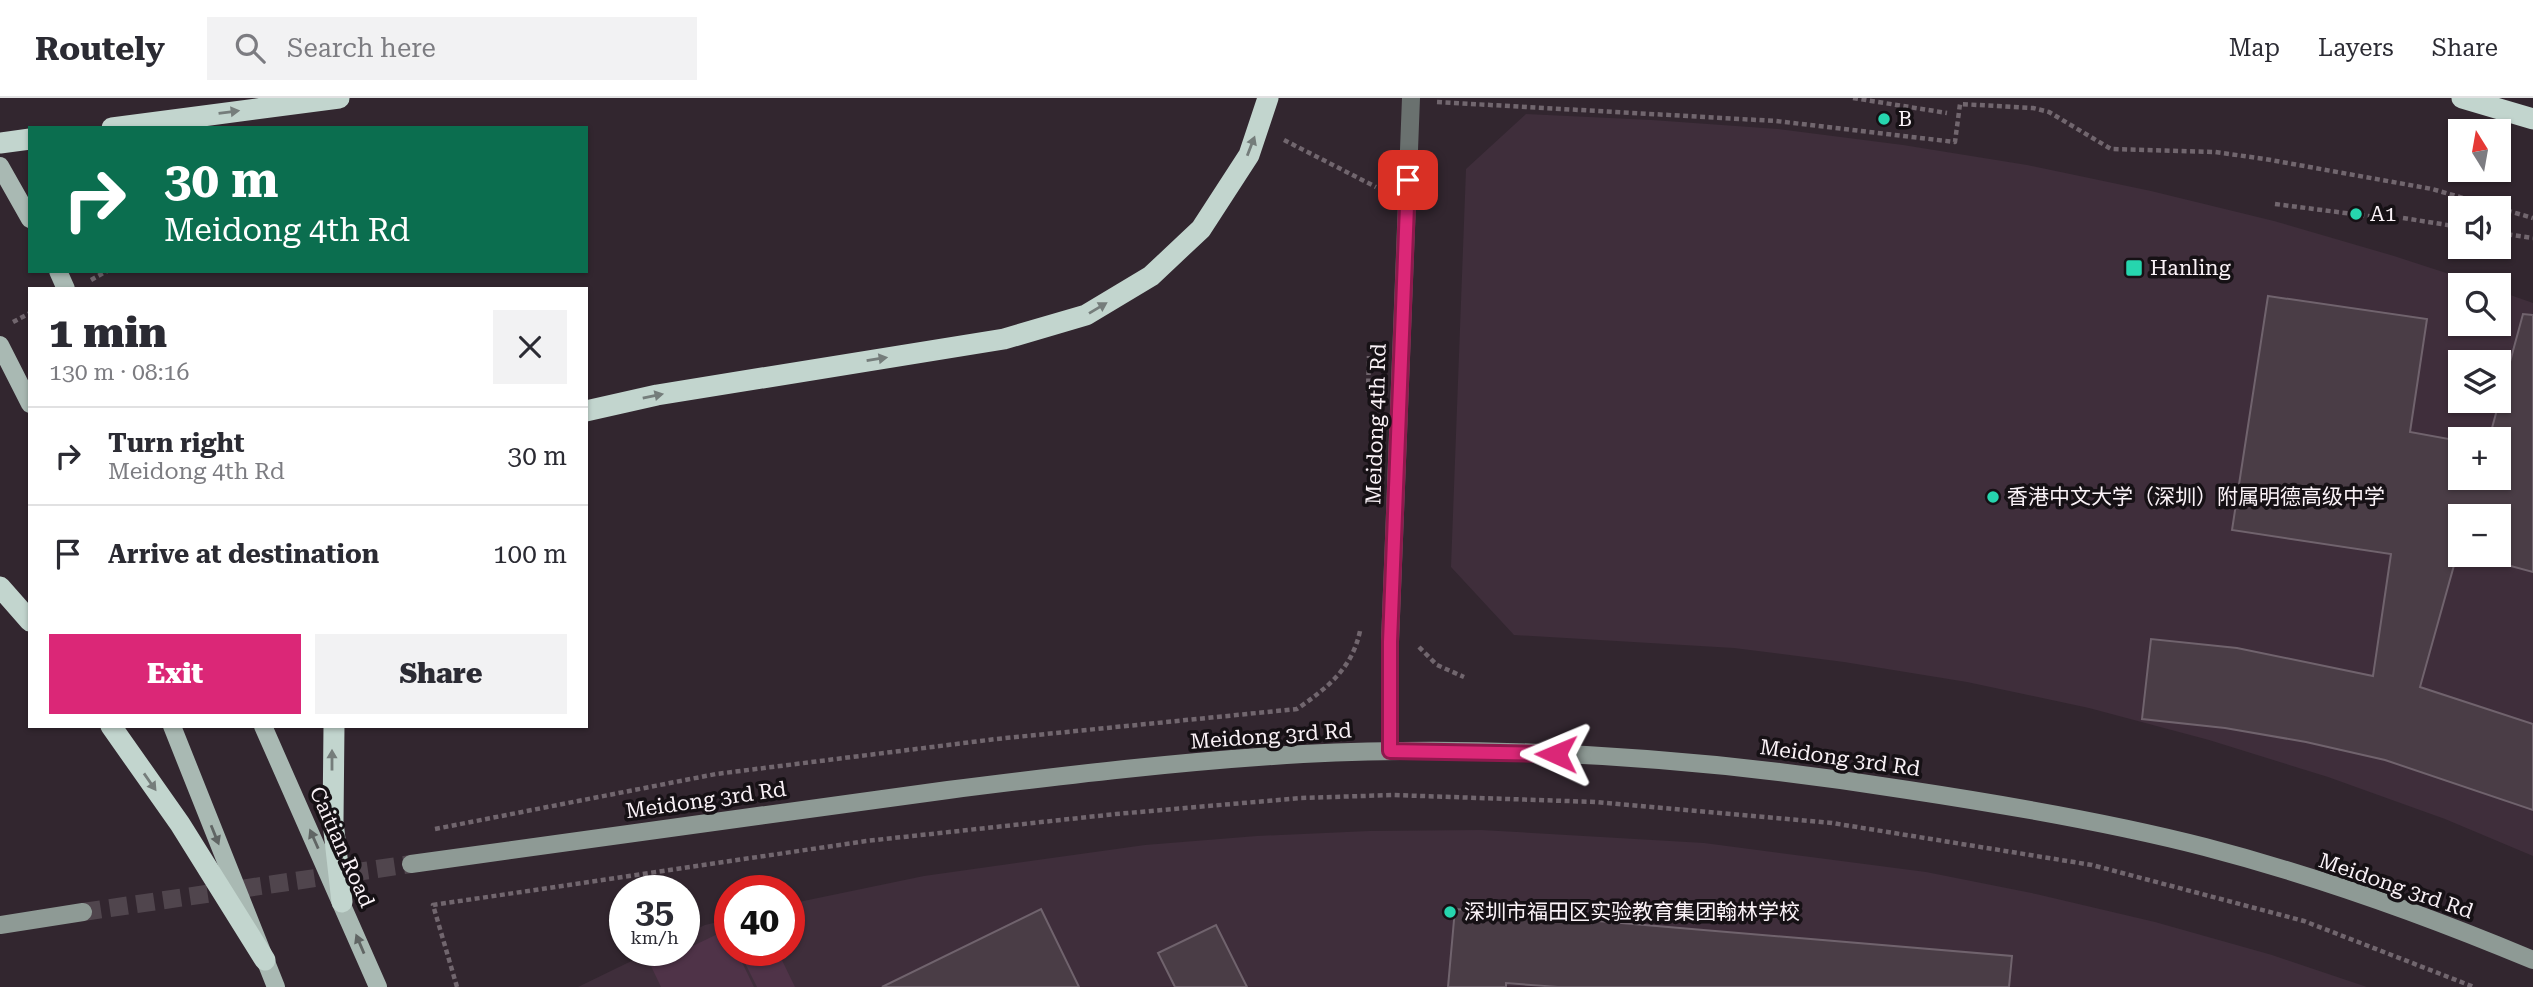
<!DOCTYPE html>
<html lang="en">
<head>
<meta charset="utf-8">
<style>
	:root { --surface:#fff; --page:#f2f2f3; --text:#2b2b33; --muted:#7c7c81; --line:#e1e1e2; --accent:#db2777 }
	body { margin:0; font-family:"Roboto Serif","Noto Sans SC",serif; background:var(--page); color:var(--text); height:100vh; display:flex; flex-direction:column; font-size:26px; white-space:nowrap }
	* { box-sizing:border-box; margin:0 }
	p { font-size:23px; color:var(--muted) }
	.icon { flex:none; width:38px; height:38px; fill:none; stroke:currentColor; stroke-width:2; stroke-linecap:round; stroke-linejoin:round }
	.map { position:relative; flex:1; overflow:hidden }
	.drawer { position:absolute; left:28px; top:189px; width:560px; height:441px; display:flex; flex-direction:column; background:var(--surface); border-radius:0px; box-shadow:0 2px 5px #0004 }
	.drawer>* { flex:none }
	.hud { position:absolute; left:28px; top:28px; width:560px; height:147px; border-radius:0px; box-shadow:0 2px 5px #0004; background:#0b6e4f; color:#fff; overflow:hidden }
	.needle { width:46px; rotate:349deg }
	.controls { position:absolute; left:2448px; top:21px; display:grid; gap:14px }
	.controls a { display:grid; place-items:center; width:63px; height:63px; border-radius:0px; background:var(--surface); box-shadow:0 2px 5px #0004; font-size:35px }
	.speed { position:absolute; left:609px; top:777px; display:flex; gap:14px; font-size:35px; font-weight:700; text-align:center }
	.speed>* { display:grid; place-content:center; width:91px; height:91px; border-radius:50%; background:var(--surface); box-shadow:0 2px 5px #0004; line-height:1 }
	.speed small { font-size:18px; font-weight:400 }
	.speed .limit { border:10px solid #d22; background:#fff; color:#111 }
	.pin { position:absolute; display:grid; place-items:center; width:60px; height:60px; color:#fff; margin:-30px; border-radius:14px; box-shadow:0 4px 10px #0006 }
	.me { position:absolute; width:77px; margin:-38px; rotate:271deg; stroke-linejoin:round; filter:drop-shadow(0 0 5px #0008) }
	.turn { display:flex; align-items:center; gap:24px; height:147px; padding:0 21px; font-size:32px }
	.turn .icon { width:91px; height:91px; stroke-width:2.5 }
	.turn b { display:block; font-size:49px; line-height:60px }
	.round { display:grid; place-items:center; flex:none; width:74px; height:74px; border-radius:0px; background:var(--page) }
	.head { display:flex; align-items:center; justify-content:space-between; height:119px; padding:0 21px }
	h1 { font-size:42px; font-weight:800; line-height:52px }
	.cta { display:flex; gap:14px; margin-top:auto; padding:14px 21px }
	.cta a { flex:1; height:80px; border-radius:0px; background:var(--accent); color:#fff; font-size:28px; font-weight:800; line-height:80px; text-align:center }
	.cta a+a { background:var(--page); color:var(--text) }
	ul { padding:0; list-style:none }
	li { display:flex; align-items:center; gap:21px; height:98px; padding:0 21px; border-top:2px solid var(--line) }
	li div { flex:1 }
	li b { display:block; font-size:26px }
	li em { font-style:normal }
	header { display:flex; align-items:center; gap:42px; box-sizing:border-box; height:98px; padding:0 35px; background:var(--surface); border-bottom:2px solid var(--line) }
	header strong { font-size:33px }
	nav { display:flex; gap:38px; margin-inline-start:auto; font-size:24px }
	.search { width:490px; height:63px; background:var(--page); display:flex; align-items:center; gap:18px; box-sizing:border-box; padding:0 24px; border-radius:0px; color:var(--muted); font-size:26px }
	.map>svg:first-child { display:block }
</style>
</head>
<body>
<header>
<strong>Routely</strong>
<div class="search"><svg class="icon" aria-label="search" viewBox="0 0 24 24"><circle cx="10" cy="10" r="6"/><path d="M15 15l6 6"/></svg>Search here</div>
<nav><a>Map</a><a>Layers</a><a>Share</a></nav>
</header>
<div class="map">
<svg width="2533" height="889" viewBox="0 0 2533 889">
	<rect width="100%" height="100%" fill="#32262f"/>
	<g fill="#3f2e3b" fill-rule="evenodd">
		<path d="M 1526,16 L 1652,22 L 1778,31 L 1903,47 L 2027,67 L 2151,93 L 2274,123 L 2394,158 L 2483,187 L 2460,187 L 2460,226 L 2499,226 L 2499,193 L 2533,205 L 2533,758 L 2445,721 L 2328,679 L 2209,642 L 2089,610 L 1967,584 L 1844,564 L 1734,550 L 1514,537 L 1451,469 L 1466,71 ZM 2460,264 L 2499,264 L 2499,303 L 2460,303 ZM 2460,341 L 2499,341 L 2499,380 L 2460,380 ZM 2460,418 L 2499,418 L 2499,457 L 2460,457 Z"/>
		<polygon points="1481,732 1704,745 1926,774 2036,796 2155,824 2272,857 2367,889 578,889 654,852 684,852 684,837 705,827 730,821 730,852 789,852 789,806 924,778 1145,747 1257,738 1369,733"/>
	</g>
	<g fill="#4f3348">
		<polygon points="726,832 730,840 730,852 736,852 754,889 661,889 651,868"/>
		<polygon points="755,852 777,852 795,889 757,889 742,859"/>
	</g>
	<g fill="#4a3d46" stroke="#70636d" stroke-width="2">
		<polygon points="2268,198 2427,221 2410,334 2460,343 2460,380 2499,380 2499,341 2489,341 2523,216 2533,217 2533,474 2470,457 2499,457 2499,418 2460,418 2460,454 2458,453 2420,589 2533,626 2533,712 2385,662 2306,644 2225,630 2142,621 2151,541 2237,550 2373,578 2391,456 2232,432"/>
		<polygon points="1041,811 1079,889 882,889"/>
		<polygon points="1455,811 2012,858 2009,889 1558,889 1506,885 1506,889 1448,889"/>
		<polygon points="1216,827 1247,889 1175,889 1158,855"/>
	</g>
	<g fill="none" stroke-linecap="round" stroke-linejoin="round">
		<polyline stroke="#50454d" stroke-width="18" stroke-dasharray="18 9" stroke-linecap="butt" points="83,814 411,766"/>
		<g stroke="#71666e" stroke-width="4.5" stroke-dasharray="5 3.5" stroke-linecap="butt">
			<polyline points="1853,0 1947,15"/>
			<polyline points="1437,4 1776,23 1955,44 1960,6 2033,10 2049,14 2111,51 2215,54 2265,61 2432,91 2533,120"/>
			<polyline points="1284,42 1376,89"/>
			<polyline points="2275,106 2384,120"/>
			<polyline points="2403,120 2460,129"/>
			<polyline points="2499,135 2533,140"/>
			<polyline points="91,182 107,173"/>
			<polyline points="13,224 30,215"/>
			<polyline points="1368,294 1369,258"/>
			<polyline points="1419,549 1437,567 1464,579"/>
			<path d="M 435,731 L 716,676 L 996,641 L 1297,611 C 1327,590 1352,571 1360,533"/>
			<polyline points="457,889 433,807 866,743 1116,716 1301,700 1393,697 1595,704 1832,725 2092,767 2304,823 2474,889"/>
		</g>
		<polyline stroke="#6a716f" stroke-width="18" points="1390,653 1390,544 1411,0"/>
		<g stroke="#8e9a95" stroke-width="18">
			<path d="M 411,766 C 590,742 769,715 948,692 C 1066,677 1184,663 1303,656 C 1506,646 1708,660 1908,692 C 2007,707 2108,724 2205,749 C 2316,778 2428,818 2533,862"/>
			<polyline points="0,827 83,814"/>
		</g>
		<g stroke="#a9b9b3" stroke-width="18">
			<polyline points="0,68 30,121"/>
			<polyline points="58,173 66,191"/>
			<polyline points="0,247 30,306"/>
			<polyline points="172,628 276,889"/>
			<polyline points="263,628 378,889"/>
		</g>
		<g stroke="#c2d5ce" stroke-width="21">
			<polyline points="2462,0 2533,21"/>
			<polyline points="112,30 339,0"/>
			<polyline points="0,45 30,41"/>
			<polyline points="586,313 657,297 1004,241 1086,217 1151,178 1201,131 1249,57 1268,0"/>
			<polyline points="0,489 30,523"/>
			<polyline points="111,628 180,726 265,862"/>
			<polyline points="334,628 333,724 342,804"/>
		</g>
	</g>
	<defs><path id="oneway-solid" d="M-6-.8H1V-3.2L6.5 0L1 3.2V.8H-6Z" transform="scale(1.75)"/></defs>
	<g fill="#757d7b">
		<use href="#oneway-solid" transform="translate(229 14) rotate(-7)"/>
		<use href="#oneway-solid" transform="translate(1251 48) rotate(-69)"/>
		<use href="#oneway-solid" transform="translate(1098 210) rotate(-31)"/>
		<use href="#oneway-solid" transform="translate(877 261) rotate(-9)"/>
		<use href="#oneway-solid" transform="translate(653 298) rotate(-12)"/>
		<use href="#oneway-solid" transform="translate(332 662) rotate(-90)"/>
		<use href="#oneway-solid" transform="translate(150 684) rotate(55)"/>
	</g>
	<g fill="#606564">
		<use href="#oneway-solid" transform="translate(215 737) rotate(68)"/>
		<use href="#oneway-solid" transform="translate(314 741) rotate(-114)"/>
		<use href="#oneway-solid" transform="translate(360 846) rotate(-113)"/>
	</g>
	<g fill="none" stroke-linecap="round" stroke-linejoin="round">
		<g stroke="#8e194d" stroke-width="18">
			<polyline id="route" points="1408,82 1390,544 1390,653 1556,656"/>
		</g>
		<use href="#route" stroke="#db2777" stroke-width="12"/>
	</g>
	<g fill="#26d5ae" stroke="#161115" stroke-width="2.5">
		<circle cx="1884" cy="21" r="7"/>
		<circle cx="2356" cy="116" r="7"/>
		<rect x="2125" y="161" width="18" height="18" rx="3.5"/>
		<circle cx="1993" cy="399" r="7"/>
		<circle cx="1450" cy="814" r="7"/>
	</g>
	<g text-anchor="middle" stroke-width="7" stroke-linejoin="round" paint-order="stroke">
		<g font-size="21" fill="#faf2f7" stroke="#161115" text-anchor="start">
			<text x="1898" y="28">B</text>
			<text x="2370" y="123">A1</text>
			<text x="2150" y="177">Hanling</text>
			<text x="2007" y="406">香港中文大学（深圳）附属明德高级中学</text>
			<text x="1464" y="821">深圳市福田区实验教育集团翰林学校</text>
		</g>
		<g font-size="21" fill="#faf2f7" stroke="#161115">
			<text transform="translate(1376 326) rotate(-88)" y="7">Meidong 4th Rd</text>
			<text transform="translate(1271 638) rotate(-4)" y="7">Meidong 3rd Rd</text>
			<text transform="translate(1840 660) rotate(8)" y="7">Meidong 3rd Rd</text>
			<text transform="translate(706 702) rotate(-8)" y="7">Meidong 3rd Rd</text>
			<text transform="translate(342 749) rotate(66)" y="7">Caitian Road</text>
			<text transform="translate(2396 788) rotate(19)" y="7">Meidong 3rd Rd</text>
		</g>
	</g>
</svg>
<div class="controls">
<a><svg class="needle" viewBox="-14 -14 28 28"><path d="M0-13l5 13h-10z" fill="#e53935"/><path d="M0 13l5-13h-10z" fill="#7c7c81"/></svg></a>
<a><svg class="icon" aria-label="sound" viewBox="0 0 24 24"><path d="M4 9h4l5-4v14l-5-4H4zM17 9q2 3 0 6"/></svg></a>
<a><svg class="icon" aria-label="search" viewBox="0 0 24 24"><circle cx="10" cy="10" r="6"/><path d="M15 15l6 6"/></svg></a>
<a><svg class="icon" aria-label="layers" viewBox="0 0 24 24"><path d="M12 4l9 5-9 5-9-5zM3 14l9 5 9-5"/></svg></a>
<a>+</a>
<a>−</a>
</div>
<div class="speed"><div>35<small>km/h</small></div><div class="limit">40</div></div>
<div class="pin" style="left:1408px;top:82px;background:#d93025"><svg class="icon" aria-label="arrive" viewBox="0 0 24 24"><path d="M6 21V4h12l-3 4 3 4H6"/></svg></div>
<svg class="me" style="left:1556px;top:656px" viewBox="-20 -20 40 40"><path d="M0-17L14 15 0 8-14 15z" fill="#db2777" stroke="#fff" stroke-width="4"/></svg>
<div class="hud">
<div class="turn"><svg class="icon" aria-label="right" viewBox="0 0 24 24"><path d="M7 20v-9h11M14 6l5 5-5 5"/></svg><div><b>30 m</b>Meidong 4th Rd</div></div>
</div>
<section class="drawer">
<div class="head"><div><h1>1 min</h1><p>130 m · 08:16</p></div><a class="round"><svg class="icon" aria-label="close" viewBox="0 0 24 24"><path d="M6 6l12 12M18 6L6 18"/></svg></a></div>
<ul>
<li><svg class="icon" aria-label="right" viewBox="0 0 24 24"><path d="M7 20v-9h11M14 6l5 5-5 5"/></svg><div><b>Turn right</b><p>Meidong 4th Rd</p></div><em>30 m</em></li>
<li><svg class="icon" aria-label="arrive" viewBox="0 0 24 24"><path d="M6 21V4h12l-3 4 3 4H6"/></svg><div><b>Arrive at destination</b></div><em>100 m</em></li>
</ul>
<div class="cta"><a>Exit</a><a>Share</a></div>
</section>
</div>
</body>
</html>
